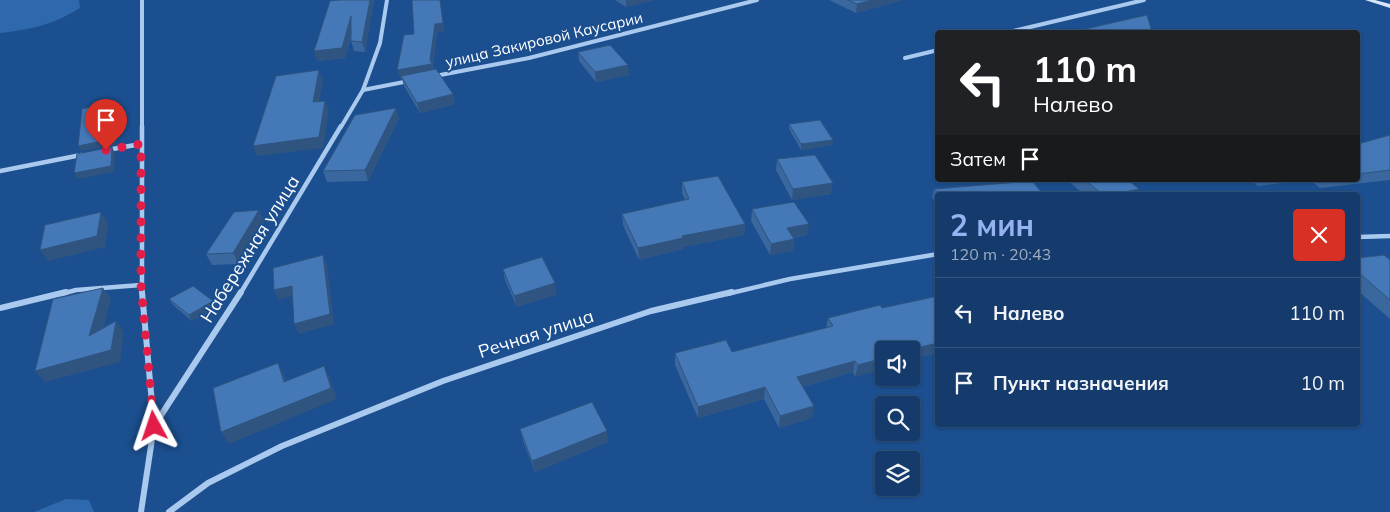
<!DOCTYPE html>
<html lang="ru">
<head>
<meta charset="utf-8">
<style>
	:root { --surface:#143b6b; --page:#1d4271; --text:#f1f3f6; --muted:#9dadc1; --line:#33557e; --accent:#95b2f1 }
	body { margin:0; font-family:Mulish,sans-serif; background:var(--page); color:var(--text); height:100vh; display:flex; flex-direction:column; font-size:19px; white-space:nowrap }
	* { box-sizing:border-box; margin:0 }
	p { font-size:16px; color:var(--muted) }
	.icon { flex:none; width:28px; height:28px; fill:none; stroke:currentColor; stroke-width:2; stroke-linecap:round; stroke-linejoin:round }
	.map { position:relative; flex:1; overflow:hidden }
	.sheet { position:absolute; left:935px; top:192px; width:425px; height:235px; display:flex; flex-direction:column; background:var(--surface); border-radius:5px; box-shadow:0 1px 4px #0004,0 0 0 1px var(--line) }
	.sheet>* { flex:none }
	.top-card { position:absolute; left:935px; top:30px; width:425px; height:152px; border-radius:5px; box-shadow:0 1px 4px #0004,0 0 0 1px var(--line); background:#202124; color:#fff; overflow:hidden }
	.tools { position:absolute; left:875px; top:341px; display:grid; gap:10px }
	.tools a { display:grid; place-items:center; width:45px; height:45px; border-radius:5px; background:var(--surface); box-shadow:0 1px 4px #0004,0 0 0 1px var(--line); font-size:25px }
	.pin { position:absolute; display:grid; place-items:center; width:42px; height:42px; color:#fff; margin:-51px -21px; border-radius:50% 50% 50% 0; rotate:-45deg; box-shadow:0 0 5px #0007 }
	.pin .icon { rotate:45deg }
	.me { position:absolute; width:55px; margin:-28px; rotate:355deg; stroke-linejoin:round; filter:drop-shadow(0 0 4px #0008) }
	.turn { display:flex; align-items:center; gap:18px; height:105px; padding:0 15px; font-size:22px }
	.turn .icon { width:65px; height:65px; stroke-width:2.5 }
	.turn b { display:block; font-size:35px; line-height:42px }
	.then { display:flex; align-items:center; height:48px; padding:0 15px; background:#0003; gap:10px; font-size:19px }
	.round { display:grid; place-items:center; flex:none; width:52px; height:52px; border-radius:5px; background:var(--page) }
	.summary { display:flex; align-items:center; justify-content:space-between; height:85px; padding:0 15px }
	h1 { font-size:30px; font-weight:700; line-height:38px; color:var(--accent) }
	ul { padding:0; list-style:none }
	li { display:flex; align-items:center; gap:15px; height:70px; padding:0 15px; border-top:1px solid var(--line) }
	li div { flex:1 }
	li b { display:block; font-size:19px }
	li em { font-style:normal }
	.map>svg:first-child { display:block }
</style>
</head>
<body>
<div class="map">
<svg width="1390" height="512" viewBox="0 0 1390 512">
	<rect width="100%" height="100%" fill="#1b4f8f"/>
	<g fill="#2e69ad">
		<path d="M 0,0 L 79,0 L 80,8 C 55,24 30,30 0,33 Z"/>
		<polygon points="66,499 89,500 94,512 34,512"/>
	</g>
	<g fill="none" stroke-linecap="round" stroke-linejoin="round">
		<g stroke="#a9c9ee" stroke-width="4">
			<polyline points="1009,32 1144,0"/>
			<polyline points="905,58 938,50"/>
			<polyline points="435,76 529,58 757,0"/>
			<polyline points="363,90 409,81"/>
			<polyline points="142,127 142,0"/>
			<polyline points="341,127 363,90 380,43 387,0"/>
		</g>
		<g stroke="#a9c9ee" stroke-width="4.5">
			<polyline points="142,126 142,294"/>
			<polyline points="107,150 141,144"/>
			<polyline points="0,171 81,155"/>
			<polyline points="1358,237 1390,236"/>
			<polyline points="61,294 76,290 141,285"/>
			<polyline points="240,294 341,126"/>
			<polyline points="727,294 790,279 938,254"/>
		</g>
		<g stroke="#a9c9ee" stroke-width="6">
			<polyline points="142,292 154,426"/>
			<polyline points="0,308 66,292"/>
			<polyline points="141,512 154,426 241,292"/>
			<polyline points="169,512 208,483 282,446 443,381 651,311 732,292"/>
		</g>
		<polygon fill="#d6e6fa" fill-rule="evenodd" points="1365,0 1375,0 1390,4 1390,8"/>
	</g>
	<g fill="#3a679d">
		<polygon points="339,0 374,0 365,52 354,51 351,41 351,36 345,58 317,61"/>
		<polygon points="615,0 654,0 626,7"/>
		<polygon points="829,0 903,0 856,13"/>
		<polygon points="445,31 437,32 433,66 434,70 455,104 420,113 404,86 402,79 400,79 414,34"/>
		<polygon points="578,52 629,75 596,82 579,61"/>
		<polygon points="399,118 368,181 327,182 323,171"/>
		<polygon points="789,124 833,140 832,145 801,150 789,129"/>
		<polygon points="1390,135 1390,180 1320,188 1310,180 1358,180 1358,144"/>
		<polygon points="777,159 831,194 792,200 776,170"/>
		<polygon points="1068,180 1128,180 1139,189 1136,195 1085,195 1068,181"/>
		<polygon points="1251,180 1308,180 1258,186"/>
		<polygon points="682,182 745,224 744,235 683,247 683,249 639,260 623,225 622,214 685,200 682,193"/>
		<polygon points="934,189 1044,195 938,195 938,203 932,198"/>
		<polygon points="752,209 807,235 793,238 794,239 793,251 770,255 751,221"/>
		<polygon points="259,210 264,222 239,264 212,265 206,254"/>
		<polygon points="1358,258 1390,260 1390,319 1358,291"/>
		<polygon points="503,269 557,294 517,307 505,280"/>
		<polygon points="938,296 938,353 911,359 911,350 855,377 853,372 802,387 812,418 779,428 764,399 698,418 675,365 675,353 732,352 826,328 828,318 882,308"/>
		<polygon points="169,299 213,301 217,307 192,321 173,305"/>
		<polygon points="520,429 608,442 535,472 523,441"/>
	</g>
	<g fill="#305480">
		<polygon points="370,0 374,0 365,52 362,42"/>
		<polygon points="440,0 445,31 437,32 433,66 434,72 401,76 402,79 400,79 397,70 430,60 435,24"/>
		<polygon points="626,0 654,0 626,7"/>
		<polygon points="873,0 903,0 856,13 857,4"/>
		<polygon points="351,16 353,25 345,58 317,61 314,51"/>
		<polygon points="628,65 629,75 596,82 595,72"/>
		<polygon points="319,70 323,80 317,113 313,102"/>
		<polygon points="453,94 455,104 420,113 417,103"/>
		<polygon points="325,101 329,111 323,148 257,156 253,146"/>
		<polygon points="114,102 117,108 116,145 81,151 78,146"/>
		<polygon points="396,108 399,118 368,181 365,170"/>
		<polygon points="833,140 832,145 801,150 801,144"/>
		<polygon points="112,147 115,153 114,172 78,179 74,173"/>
		<polygon points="833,183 831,194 792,200 793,189"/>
		<polygon points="1139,189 1136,195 1111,195"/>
		<polygon points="259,210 264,222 239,264 233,253"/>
		<polygon points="101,212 108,223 105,247 48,261 40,250"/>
		<polygon points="745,224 744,235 683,247 683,249 639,260 638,248 682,236"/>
		<polygon points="809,224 807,235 786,239 787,228"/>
		<polygon points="794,239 793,251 770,255 771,244"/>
		<polygon points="323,255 327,265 334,324 299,334 294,324"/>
		<polygon points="555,283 557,294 517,307 514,296"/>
		<polygon points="292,286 296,295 278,300 274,290"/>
		<polygon points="103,288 111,299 98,347 89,336"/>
		<polygon points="213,301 217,307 192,321 189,315"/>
		<polygon points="116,321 124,332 120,362 45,382 35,371"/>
		<polygon points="938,343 938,353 911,359 911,349"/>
		<polygon points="884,358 884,369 855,377 858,365"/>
		<polygon points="855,361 853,372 795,389 797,377"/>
		<polygon points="278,363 284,374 290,394 284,382"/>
		<polygon points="324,366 330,378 337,399 229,444 221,432"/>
		<polygon points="765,387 764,399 698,418 698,407"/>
		<polygon points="814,406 812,418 779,428 780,416"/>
		<polygon points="607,431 608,442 535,472 532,461"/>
	</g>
	<g fill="#4478b7" stroke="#305480">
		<polygon points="339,0 370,0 362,42 351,41 351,16 342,48 314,51 330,1"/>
		<polygon points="412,0 440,0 443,23 435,24 430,60 432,64 397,70 404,35 414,34"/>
		<polygon points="848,0 873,0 857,4"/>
		<polygon points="1147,15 1152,32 1072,32"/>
		<polygon points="610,45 628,65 595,72 578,52"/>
		<polygon points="436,69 453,94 417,103 401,76"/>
		<polygon points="319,70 313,102 325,101 319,137 253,146 276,76"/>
		<polygon points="114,102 112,139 78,146 82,109"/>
		<polygon points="396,108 365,170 323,171 355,115"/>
		<polygon points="820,120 833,140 801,144 789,124"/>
		<polygon points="1390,135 1390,170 1358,174 1358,144"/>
		<polygon points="112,147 111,166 74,173 77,154"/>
		<polygon points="815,155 833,183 793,189 777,159"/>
		<polygon points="718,176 745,224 682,236 683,238 638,248 622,214 689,199 682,182"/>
		<polygon points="1085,180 1128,180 1139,189 1111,195 1103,195"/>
		<polygon points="1032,181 1044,195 941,195 934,189"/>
		<polygon points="794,202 809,224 787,228 794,239 771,244 752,209"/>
		<polygon points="259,210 233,253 206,254 234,212"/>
		<polygon points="101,212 97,236 40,250 45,225"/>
		<polygon points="323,255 330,314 294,324 292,286 274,290 273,268"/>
		<polygon points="1384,255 1390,260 1390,300 1358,272 1358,258"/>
		<polygon points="542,257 555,283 514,296 503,269"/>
		<polygon points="193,286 213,301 189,315 169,299"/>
		<polygon points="103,288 89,336 116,321 111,350 35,371 53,299"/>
		<polygon points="938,296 938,343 911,349 913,351 911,351 911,350 884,350 884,358 858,365 855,361 797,377 814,406 780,416 765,387 698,407 675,353 726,340 732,352 833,326 828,318 880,305 882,308"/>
		<polygon points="278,363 284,382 324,366 331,388 221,432 213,388"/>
		<polygon points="592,402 607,431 532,461 520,429"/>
	</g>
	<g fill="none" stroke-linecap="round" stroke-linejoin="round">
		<polyline stroke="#e11d48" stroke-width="9" stroke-dasharray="0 16.2" points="106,150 141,144 141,285 154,426"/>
	</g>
	<g text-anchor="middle" stroke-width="4" stroke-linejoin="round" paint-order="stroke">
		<g font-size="15" fill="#fff" stroke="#1b4f8f">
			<text transform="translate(544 40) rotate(-13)" y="5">улица Закировой Каусарии</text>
		</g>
		<g font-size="18" fill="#fff" stroke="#1b4f8f">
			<text transform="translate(250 249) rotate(-58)" y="6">Набережная улица</text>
			<text transform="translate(536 334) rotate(-18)" y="6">Речная улица</text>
		</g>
	</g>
</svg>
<div class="tools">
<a><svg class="icon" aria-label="sound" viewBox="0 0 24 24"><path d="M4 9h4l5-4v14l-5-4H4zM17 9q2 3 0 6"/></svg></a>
<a><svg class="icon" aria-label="search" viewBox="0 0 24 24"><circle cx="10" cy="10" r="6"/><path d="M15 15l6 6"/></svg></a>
<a><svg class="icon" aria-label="layers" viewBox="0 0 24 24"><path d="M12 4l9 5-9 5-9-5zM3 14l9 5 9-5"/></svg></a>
</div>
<div class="pin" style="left:106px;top:150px;background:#d93025"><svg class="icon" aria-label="arrive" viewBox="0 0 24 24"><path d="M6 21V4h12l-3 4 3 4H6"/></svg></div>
<svg class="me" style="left:154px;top:426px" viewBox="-20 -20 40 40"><path d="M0-17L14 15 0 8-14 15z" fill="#e11d48" stroke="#fff" stroke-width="4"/></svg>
<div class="top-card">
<div class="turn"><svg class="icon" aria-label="left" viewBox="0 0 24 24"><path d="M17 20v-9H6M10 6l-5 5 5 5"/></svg><div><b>110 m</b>Налево</div></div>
<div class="then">Затем<svg class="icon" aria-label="arrive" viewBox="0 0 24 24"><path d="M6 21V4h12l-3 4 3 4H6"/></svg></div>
</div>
<section class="sheet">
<div class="summary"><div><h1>2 мин</h1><p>120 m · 20:43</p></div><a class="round" style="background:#d93025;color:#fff"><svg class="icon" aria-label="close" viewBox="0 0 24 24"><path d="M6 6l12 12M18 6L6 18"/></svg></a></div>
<ul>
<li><svg class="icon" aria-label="left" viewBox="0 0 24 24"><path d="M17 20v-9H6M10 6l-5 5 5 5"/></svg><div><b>Налево</b></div><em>110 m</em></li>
<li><svg class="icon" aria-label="arrive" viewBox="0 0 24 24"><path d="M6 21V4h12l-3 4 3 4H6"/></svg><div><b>Пункт назначения</b></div><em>10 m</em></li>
</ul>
</section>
</div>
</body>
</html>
